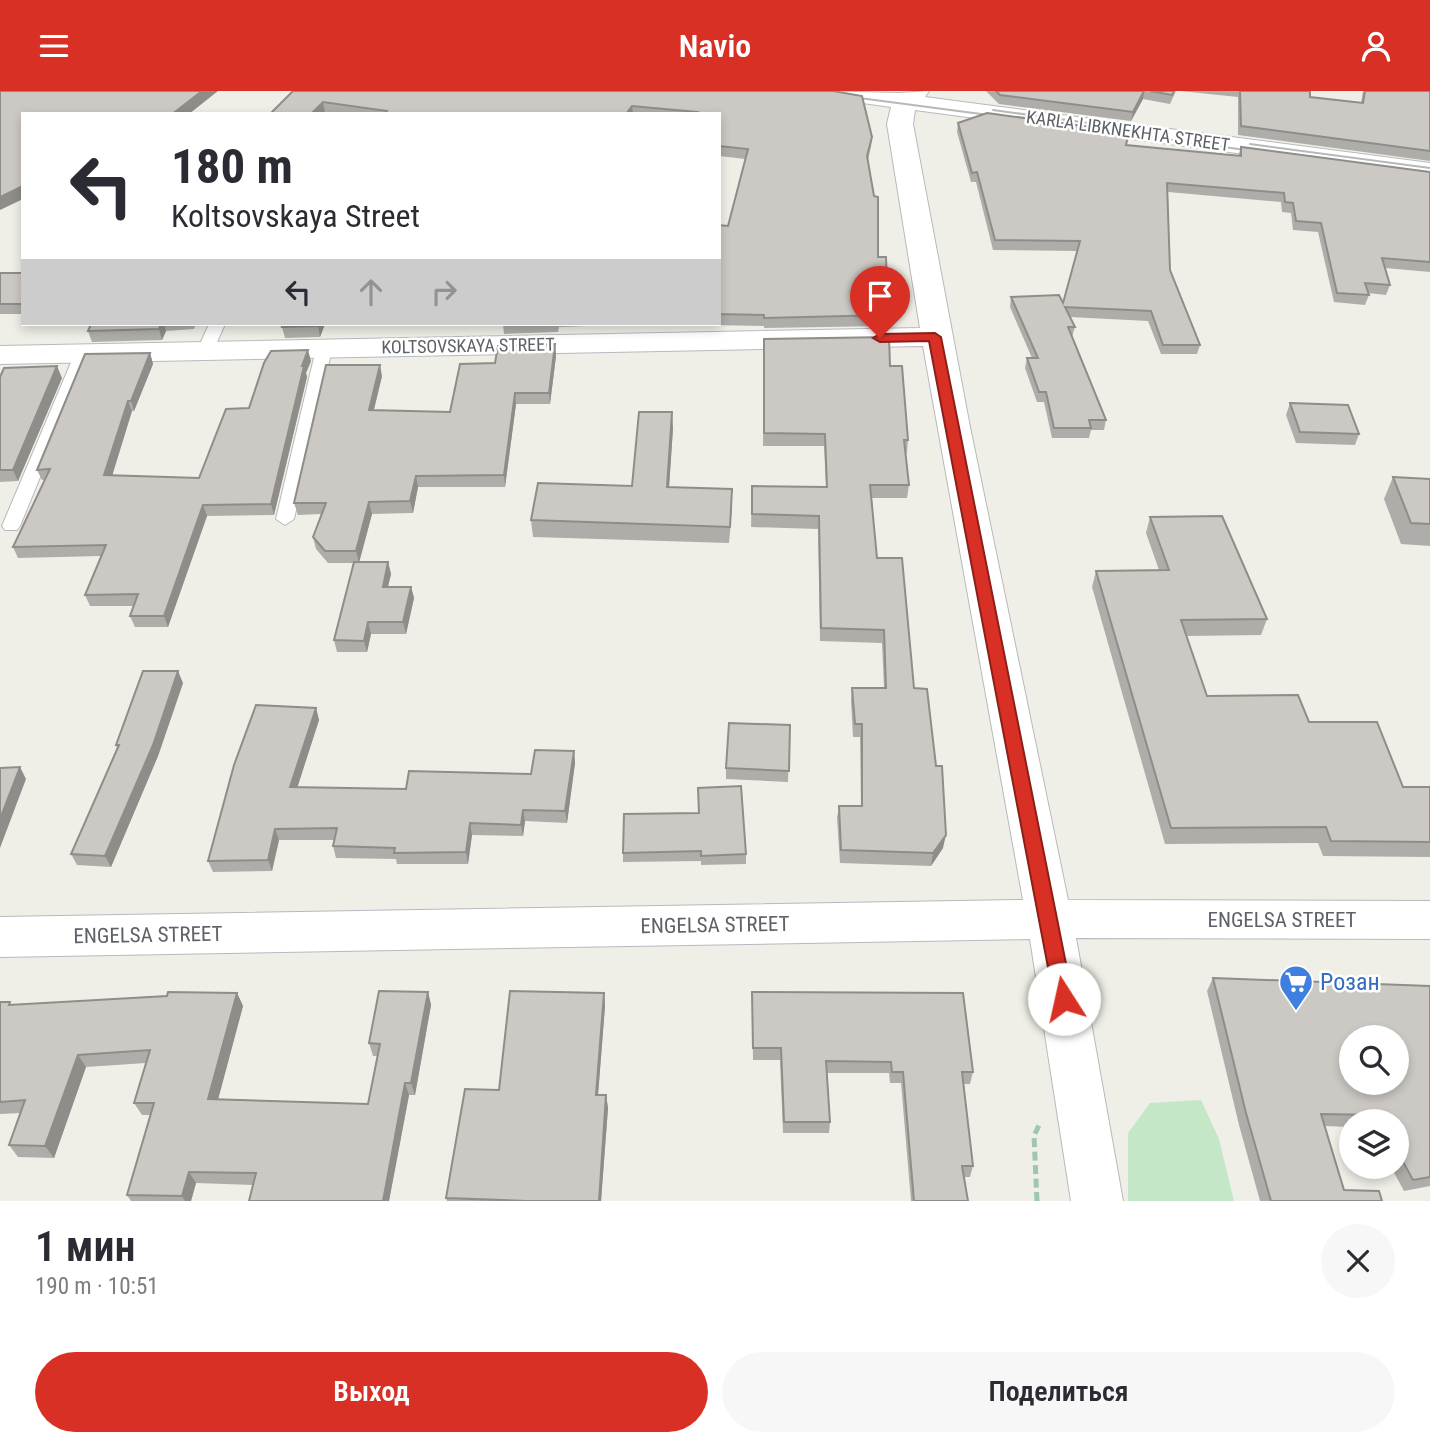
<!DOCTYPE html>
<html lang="ru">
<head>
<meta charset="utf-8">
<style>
	:root { --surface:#fff; --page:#f7f7f7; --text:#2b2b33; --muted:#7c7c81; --accent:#d93025 }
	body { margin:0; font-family:"Roboto Condensed",sans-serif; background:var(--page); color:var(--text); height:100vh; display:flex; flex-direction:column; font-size:26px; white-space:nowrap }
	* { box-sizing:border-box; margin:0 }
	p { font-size:23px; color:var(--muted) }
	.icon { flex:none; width:38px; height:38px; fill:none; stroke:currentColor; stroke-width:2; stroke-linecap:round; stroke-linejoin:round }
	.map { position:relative; height:1110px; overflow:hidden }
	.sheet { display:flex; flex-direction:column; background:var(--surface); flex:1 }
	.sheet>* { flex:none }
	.hud { position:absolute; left:21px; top:21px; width:700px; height:214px; border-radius:0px; box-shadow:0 4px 10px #0003; background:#fff; color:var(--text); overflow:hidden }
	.tools { position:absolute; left:1339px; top:934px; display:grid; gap:14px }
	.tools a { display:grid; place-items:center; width:70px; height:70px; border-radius:50%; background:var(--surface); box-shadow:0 4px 10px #0003; font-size:35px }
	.pin { position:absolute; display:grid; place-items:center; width:60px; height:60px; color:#fff; margin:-72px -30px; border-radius:50% 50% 50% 0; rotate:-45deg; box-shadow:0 0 7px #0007 }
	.pin .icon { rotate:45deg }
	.me { position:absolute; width:77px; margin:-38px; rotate:350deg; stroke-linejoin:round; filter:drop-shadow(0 0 5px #0008) }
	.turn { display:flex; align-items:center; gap:24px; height:147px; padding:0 35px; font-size:32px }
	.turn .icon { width:91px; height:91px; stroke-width:2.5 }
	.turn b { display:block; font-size:49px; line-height:60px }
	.lanes { display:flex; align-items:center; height:66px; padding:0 35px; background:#0003; justify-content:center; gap:35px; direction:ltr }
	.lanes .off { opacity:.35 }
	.round { display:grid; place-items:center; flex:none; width:74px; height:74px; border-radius:37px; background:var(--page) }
	.head { display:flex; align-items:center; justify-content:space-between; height:119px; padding:0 35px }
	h1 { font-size:42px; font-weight:600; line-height:52px }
	.button { display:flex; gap:14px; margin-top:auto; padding:14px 35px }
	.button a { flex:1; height:80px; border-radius:42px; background:var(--accent); color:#fff; font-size:28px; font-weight:600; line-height:80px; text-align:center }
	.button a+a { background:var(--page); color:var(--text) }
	header { display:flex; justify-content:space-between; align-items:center; height:91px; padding:0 35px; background:var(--accent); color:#fff; font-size:32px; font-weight:600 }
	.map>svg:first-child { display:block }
</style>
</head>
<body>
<header><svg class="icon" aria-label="menu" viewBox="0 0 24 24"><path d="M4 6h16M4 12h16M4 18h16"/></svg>Navio<svg class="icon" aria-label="person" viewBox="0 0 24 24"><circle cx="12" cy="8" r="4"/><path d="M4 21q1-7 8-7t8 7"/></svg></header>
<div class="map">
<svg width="1430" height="1110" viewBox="0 0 1430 1110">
	<rect width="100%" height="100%" fill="#f0efe7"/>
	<polygon fill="#c4e7c8" points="1201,1009 1219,1048 1234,1110 1128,1110 1128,1042 1150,1012"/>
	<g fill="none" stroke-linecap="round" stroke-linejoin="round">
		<g stroke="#b7b9bd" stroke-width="2">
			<g id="lane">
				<polygon points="209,233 225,233 213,260 205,265 197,260"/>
				<polygon points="324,253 332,258 294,428 285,434 276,428 316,258"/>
				<polygon points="83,257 91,262 20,435 17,439 5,439 2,435 75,262"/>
			</g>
		</g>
		<g stroke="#b7b9bd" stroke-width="2">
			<polygon id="street" points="815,0 899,2 929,0 925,6 1430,72 1430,88 915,19 913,33 970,336 1068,809 1430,810 1430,848 1076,847 1123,1110 1071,1110 1030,848 0,866 0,826 1023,809 923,255 0,273 0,255 920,237 887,33 891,16 827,7 818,5"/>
		</g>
		<polyline stroke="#9ec7ae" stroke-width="5" stroke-dasharray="9 4.5" stroke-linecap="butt" points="1037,1110 1034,1045 1040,1032"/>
		<use href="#lane" fill="#fff" fill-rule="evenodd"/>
		<use href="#street" fill="#fff" fill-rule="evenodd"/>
		<g stroke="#b7b8b8" stroke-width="2">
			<polyline points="806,0 1004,26"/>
			<polyline points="993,19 1118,36"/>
			<polyline points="1108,40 1260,61"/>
			<polyline points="1250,53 1430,77"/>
		</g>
	</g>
	<g fill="#afada9">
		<polygon points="293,0 833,0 872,46 871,56 868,69 878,166 888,224 887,235 764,237 764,235 710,234 710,233 719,233 719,134 728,135 745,68 719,65 719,23 335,23 325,21 323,23 270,23"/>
		<polygon points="986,0 1176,0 1170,13 1143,8 1131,30 999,13"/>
		<polygon points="1180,0 1306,0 1310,6 1361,12 1363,0 1430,0 1430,70 1238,44 1238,6"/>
		<polygon points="958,32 1126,54 1238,65 1241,56 1430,81 1430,181 1385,177 1390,194 1386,204 1368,202 1369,204 1365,214 1334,211 1318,141 1293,139 1291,122 1282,121 1281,111 1168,101 1170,179 1200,254 1197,263 1161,263 1148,230 1070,226 1075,236 1072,246 1106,329 1104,339 1091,339 1089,347 1052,347 1044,311 1037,311 1025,277 1027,267 1032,267 1010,216 1011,206 1063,212 1077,160 993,159 976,91 971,91 957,41"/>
		<rect x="0" y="182" width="23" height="41"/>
		<polygon points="91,233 196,233 194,238 166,240 162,249 92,251 88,240"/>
		<polygon points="325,233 320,246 285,247 282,236"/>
		<polygon points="503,233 614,233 613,234 559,236 558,241 504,243"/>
		<polygon points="764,248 890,275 908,349 907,362 905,362 909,394 907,407 872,407 877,467 914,597 943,757 931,775 840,772 837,727 839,715 861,715 860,646 853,646 851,610 852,597 884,597 882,552 820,550 818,438 751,436 752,395 826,396 824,355 763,355"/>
		<polygon points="555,253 556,265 550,313 516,313 505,396 418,396 413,422 372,423 359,471 388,471 391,483 388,496 411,496 414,507 406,543 371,543 367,561 337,561 334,549 354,472 328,472 316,458 313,446 321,423 298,424 294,412 382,285 374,319 450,321 495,272"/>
		<polygon points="150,262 153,273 134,320 132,320 112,384 199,387 249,317 311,270 306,282 307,286 274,424 207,425 168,536 135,536 130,525 134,515 90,515 85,504 101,465 18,467 13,456 45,389 42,389 37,379"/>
		<polygon points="0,286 62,287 18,390 0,391"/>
		<polygon points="1290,312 1359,343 1355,354 1296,352 1286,324"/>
		<polygon points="673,337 669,396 732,414 729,452 533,446 531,429 632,395"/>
		<polygon points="1393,386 1430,388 1430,455 1401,453 1384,408"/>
		<polygon points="1150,426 1267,528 1261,544 1186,545 1207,605 1309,631 1403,696 1430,696 1430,766 1323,765 1318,752 1165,753 1092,496 1096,480 1159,479 1146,442"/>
		<polygon points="183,592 158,665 111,776 77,774 71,763 117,657 116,654"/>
		<polygon points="316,617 319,629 297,696 406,698 531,683 574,660 575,672 567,732 525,730 523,745 472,744 468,773 397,773 396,768 336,767 333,755 334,749 279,749 272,780 213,781 208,770"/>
		<polygon points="790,634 788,691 726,688 726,677"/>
		<polygon points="624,723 746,763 746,773 701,774 701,770 623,771 623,762"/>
		<polygon points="1213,887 1430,895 1430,1095 1404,1100 1391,1076 1396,1076 1396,1031 1351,1031 1351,1036 1325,1035 1344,1099 1382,1110 1260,1110 1239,1034 1207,900"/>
		<polygon points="428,901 431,914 415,1004 409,1004 389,1110 249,1110 253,1094 196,1092 191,1110 131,1110 127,1104 151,1024 142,1024 134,1012 146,972 86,976 54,1067 18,1066 9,1054 21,1022 0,1023 0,911 12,914 237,902 243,915 218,1008 368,1013 377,965 373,965 369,952"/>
		<polygon points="752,901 973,981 970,993 964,993 973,1075 970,1086 964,1086 968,1110 911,1110 901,992 890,992 889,982 827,982 830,1031 829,1042 783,1042 780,969 753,969"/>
		<polygon points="604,902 605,915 598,1004 606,1004 608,1017 601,1110 447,1110 446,1107 499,999"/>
	</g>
	<g fill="#8f8d89">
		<polygon points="202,0 218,0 189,23 175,23 175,21"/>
		<polygon points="1144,0 1143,8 1131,30 1133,21"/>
		<polygon points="323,11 325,21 323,23 311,23"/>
		<polygon points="632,15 633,23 626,23"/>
		<polygon points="23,95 23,108 0,119 0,106"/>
		<polygon points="161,233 164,233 166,240 162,249 159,238"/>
		<polygon points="319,233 325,233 320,246 318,235"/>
		<polygon points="555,253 556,265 550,313 549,302"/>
		<polygon points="308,259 311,270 306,282 307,286 274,424 271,413 302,275"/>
		<polygon points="150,262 153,273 134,320 131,310"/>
		<polygon points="380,274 382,285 371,330 369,319"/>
		<polygon points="57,275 62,287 18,390 13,379"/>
		<polygon points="515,302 516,313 505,396 504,384"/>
		<polygon points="128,310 132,320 109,395 104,384"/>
		<polygon points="672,321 673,337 668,412 667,396"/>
		<polygon points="416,385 418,396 413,422 410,410"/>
		<polygon points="732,398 732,414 729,452 730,436"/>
		<polygon points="369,411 372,423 359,472 356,460"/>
		<polygon points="203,414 207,425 168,536 164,525"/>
		<polygon points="388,471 391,483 385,507 383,496"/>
		<polygon points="411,496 414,507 406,543 403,531"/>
		<polygon points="368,531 371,543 367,561 364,550"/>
		<polygon points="178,580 183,592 158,665 111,776 105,765"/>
		<polygon points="316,617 319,629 294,707 290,696"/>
		<polygon points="574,660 575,672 567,732 565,720"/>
		<polygon points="20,676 26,688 0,757 0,728"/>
		<polygon points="523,719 525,730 523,745 521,734"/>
		<polygon points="470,732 472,744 468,773 466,761"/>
		<polygon points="275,738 279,749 272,780 268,769"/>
		<polygon points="946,744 943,757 931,775 933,762"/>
		<polygon points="428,901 431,914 415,1004 411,992"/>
		<polygon points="237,902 243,915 215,1020 208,1008"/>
		<polygon points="604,902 605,915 597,1017 596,1004"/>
		<polygon points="78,964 86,976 54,1067 45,1055"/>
		<polygon points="405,992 409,1004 389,1110 383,1110"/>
		<polygon points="606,1004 608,1017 601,1110 599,1110"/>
		<polygon points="189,1081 196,1092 191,1110 185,1110 182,1105"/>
	</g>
	<g fill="#ccc9c4" stroke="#8f8d89" stroke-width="2" fill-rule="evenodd">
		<polygon points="0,0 202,0 175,21 178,23 23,23 23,95 0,106"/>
		<polygon points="293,0 833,0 862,5 872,46 867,65 874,105 878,106 878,166 886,166 888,224 764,227 764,224 719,223 719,134 728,135 748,58 719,55 719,23 697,23 698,21 632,15 626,23 385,23 387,20 323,11 311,23 270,23"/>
		<polygon points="996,0 1144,0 1133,21 1000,4"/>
		<polygon points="1150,0 1174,0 1172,4"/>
		<polygon points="1240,0 1310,0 1310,6 1363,12 1365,0 1430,0 1430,60 1241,35"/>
		<polygon points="987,22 1129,41 1126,54 1241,65 1241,56 1430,81 1430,171 1382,167 1390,194 1365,192 1369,204 1337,202 1321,132 1296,130 1293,112 1285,111 1284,102 1167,92 1170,179 1200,254 1163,254 1151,220 1065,216 1075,236 1068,236 1106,329 1089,329 1091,337 1054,337 1046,301 1039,301 1027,267 1038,267 1011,206 1059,204 1063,212 1080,150 995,149 977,81 972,82 958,32"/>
		<rect x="0" y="182" width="23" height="31"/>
		<polygon points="91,233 161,233 159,238 88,240"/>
		<polygon points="283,233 319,233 318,235 282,236"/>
		<polygon points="889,246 890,275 902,275 908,349 904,349 909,394 870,394 877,467 902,467 914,597 927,598 936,675 942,675 946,744 933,762 841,759 839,715 862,715 862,633 855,633 852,597 886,597 884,539 821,537 819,425 752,423 752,395 827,396 825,343 764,342 764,248"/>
		<polygon points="555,253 549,302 515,302 504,384 416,385 410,410 369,411 356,460 325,460 313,446 326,412 294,412 326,274 380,274 369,319 450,321 460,273 495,272 498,255"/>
		<polygon points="308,259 302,275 304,275 271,413 203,414 164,525 130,525 138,503 85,504 106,454 13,456 50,378 37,379 85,263 150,262 131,310 128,310 104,384 199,387 226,318 249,317 264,272 271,260"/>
		<polygon points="57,275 13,379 0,379 0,286 4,277"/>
		<polygon points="1290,312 1348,314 1359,343 1300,341"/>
		<polygon points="639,321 672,321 667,396 732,398 730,436 531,429 538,392 632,395"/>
		<polygon points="1393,386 1430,388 1430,433 1411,432"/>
		<polygon points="1222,425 1267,528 1181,529 1207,605 1298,604 1309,631 1377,631 1403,696 1430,696 1430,751 1331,750 1326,736 1171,737 1096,480 1169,479 1150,426"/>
		<polygon points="354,471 388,471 383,496 411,496 403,531 368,531 364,550 334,549"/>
		<polygon points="143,580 178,580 153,654 105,765 71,763 119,654 116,654"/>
		<polygon points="256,614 316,617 290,696 406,698 409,680 531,683 535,659 574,660 565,720 523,719 521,734 470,732 466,761 394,762 395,757 333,755 337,737 275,738 268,769 208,770 234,674"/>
		<polygon points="729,632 790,634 789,680 726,677"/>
		<polygon points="20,676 0,728 0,677"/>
		<polygon points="741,695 746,763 701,765 701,760 623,762 624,723 699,722 698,697"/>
		<path d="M 1213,887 L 1430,895 L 1430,1086 L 1413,1089 L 1396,1058 L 1396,1031 L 1381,1031 L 1378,1024 L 1321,1023 L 1344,1099 L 1379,1100 L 1382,1110 L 1271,1110 L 1246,1022 ZM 1351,947 L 1396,947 L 1396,992 L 1351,992 Z"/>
		<polygon points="379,900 428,901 411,992 405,992 383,1110 249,1110 256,1082 189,1081 182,1105 127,1104 154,1012 134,1012 150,959 78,964 45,1055 9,1054 25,1009 0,1011 0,911 10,911 9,914 167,905 168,901 237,902 208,1008 368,1013 380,953 369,952"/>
		<polygon points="510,900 604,902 596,1004 606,1004 599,1110 527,1110 446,1107 465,998 499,999"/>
		<polygon points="752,901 963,902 973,981 962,981 973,1075 962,1075 968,1110 914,1110 903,981 892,981 891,971 826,970 830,1031 784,1031 781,957 753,957"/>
	</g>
	<polygon fill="#d93025" stroke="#8d1f18" stroke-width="2" points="935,242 941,246 1073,908 1071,914 1064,916 1057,914 1054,908 929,250 880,251 873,247 880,243"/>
	<defs>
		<g id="supermarket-pin" transform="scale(1.75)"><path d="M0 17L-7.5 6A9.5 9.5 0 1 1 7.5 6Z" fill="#3f7fe0" stroke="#fff"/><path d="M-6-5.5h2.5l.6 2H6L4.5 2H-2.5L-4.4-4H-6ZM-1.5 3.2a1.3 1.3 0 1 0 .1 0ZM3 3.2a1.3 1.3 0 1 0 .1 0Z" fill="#fff"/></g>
	</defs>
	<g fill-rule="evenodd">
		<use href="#supermarket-pin" x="1296" y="891"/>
	</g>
	<g text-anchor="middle" stroke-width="5" stroke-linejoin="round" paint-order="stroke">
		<g font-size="18" fill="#5e6167" stroke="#fff">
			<text transform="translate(1128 40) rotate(8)" y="6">KARLA LIBKNEKHTA STREET</text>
			<text transform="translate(468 255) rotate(-1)" y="6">KOLTSOVSKAYA STREET</text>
		</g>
		<g font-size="21" fill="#5e6167" stroke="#fff">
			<text x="1282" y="836">ENGELSA STREET</text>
			<text transform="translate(715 834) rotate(-1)" y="7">ENGELSA STREET</text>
			<text transform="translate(148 844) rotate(-1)" y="7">ENGELSA STREET</text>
		</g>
		<g font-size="24" fill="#366cbe" stroke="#fff" text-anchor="start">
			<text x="1320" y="899">Розан</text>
		</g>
	</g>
</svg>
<div class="tools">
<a><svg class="icon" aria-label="search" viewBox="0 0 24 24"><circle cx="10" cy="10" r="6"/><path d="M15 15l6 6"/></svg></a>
<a><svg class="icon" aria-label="layers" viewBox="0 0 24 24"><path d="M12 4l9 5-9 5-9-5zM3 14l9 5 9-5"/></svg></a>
</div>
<div class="pin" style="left:880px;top:247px;background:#d93025"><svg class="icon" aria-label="arrive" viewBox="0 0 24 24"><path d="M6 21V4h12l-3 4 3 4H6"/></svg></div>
<svg class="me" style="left:1064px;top:908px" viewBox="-20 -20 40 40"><circle r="19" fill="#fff"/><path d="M0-13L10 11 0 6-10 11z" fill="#d93025"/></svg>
<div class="hud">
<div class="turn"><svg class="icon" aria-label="left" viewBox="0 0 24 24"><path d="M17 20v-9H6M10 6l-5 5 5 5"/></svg><div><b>180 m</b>Koltsovskaya Street</div></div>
<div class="lanes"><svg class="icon" aria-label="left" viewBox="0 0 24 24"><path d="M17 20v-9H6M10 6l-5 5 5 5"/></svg><svg class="icon off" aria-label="ahead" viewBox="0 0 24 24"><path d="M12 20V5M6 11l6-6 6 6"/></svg><svg class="icon off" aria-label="right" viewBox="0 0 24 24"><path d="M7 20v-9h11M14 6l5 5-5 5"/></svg></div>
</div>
</div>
<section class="sheet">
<div class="head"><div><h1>1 мин</h1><p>190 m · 10:51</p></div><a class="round"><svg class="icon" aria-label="close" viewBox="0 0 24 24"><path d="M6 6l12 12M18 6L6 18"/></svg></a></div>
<div class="button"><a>Выход</a><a>Поделиться</a></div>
</section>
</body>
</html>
